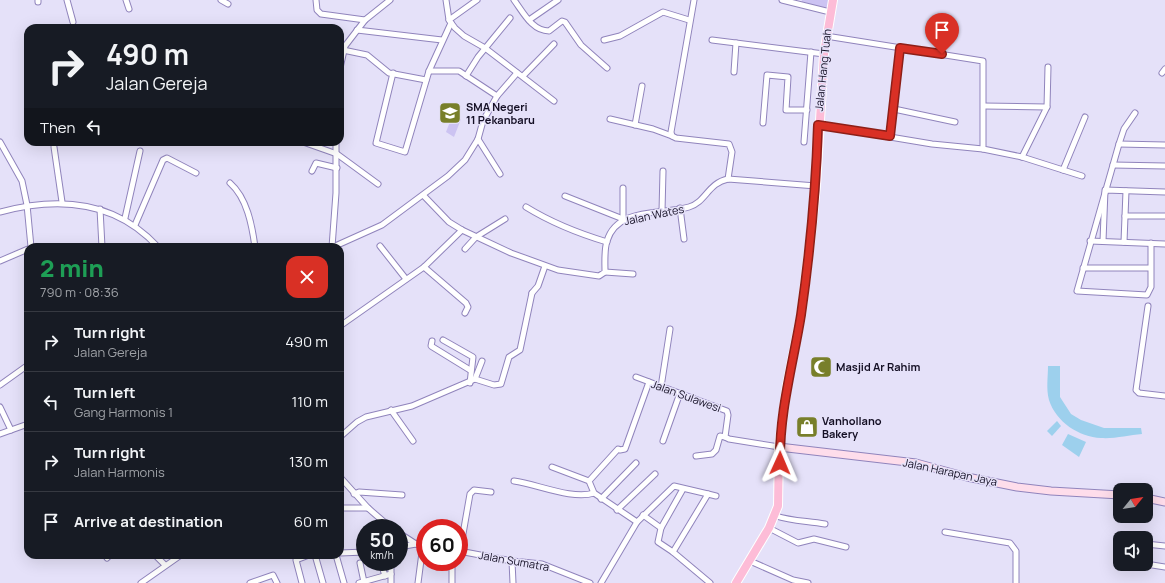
<!DOCTYPE html>
<html lang="en">
<head>
<meta charset="utf-8">
<style>
	:root { --surface:#171b24; --page:#242831; --text:#f1f3f6; --muted:#9ea1a6; --line:#363941 }
	body { margin:0; font-family:Manrope,sans-serif; background:var(--page); color:var(--text); height:100vh; display:flex; flex-direction:column; font-size:15px; white-space:nowrap }
	* { box-sizing:border-box; margin:0 }
	p { font-size:13px; color:var(--muted) }
	.icon { flex:none; width:22px; height:22px; fill:none; stroke:currentColor; stroke-width:2; stroke-linecap:round; stroke-linejoin:round }
	.map { position:relative; flex:1; overflow:hidden }
	.drawer { position:absolute; left:24px; top:243px; width:320px; height:316px; display:flex; flex-direction:column; background:var(--surface); border-radius:12px; box-shadow:0 4px 16px #0002 }
	.drawer>* { flex:none }
	.hud { position:absolute; left:24px; top:24px; width:320px; height:122px; border-radius:12px; box-shadow:0 4px 16px #0002; background:#171b24; color:var(--text); overflow:hidden }
	.needle { width:26px; rotate:60deg }
	.buttons { position:absolute; left:1113px; top:483px; display:grid; gap:8px }
	.buttons a { display:grid; place-items:center; width:40px; height:40px; border-radius:8px; background:var(--surface); box-shadow:0 4px 16px #0002; font-size:20px }
	.speed { position:absolute; left:356px; top:519px; display:flex; gap:8px; font-size:20px; font-weight:700; text-align:center }
	.speed>* { display:grid; place-content:center; width:52px; height:52px; border-radius:50%; background:var(--surface); box-shadow:0 4px 16px #0002; line-height:1 }
	.speed small { font-size:10px; font-weight:400 }
	.speed .limit { border:6px solid #d22; background:#fff; color:#111 }
	.pin { position:absolute; display:grid; place-items:center; width:34px; height:34px; color:#fff; margin:-41px -17px; border-radius:50% 50% 50% 0; rotate:-45deg; box-shadow:0 0 4px #0007 }
	.pin .icon { rotate:45deg }
	.me { position:absolute; width:44px; margin:-22px; rotate:1deg; stroke-linejoin:round; filter:drop-shadow(0 0 3px #0008) }
	.turn { display:flex; align-items:center; gap:14px; height:84px; padding:0 16px; font-size:18px }
	.turn .icon { width:52px; height:52px; stroke-width:2.5 }
	.turn b { display:block; font-size:28px; line-height:34px }
	.then { display:flex; align-items:center; height:38px; padding:0 16px; background:#0003; gap:8px; font-size:15px }
	.round { display:grid; place-items:center; flex:none; width:42px; height:42px; border-radius:12px; background:var(--page) }
	.headline { display:flex; align-items:center; justify-content:space-between; height:68px; padding:0 16px }
	h1 { font-size:24px; font-weight:800; line-height:30px; color:#1e9e55 }
	ul { padding:0; list-style:none }
	li { display:flex; align-items:center; gap:12px; height:60px; padding:0 16px; border-top:1px solid var(--line) }
	li div { flex:1 }
	li b { display:block; font-size:15px }
	li em { font-style:normal }
	.map>svg:first-child { display:block }
</style>
</head>
<body>
<div class="map">
<svg width="1165" height="583" viewBox="0 0 1165 583">
	<rect width="100%" height="100%" fill="#e5e1f9"/>
	<g fill="#ccc3f2">
		<polygon points="802,0 831,0 828,12 800,6"/>
		<polygon points="453,114 461,119 454,137 446,132"/>
	</g>
	<g fill="#9dd0ed">
		<path d="M 1048,366 L 1060,366 L 1060,397 L 1071,414 L 1081,420 L 1104,428 L 1141,428 L 1142,434 C 1129,435 1114,439 1101,438 C 1079,437 1056,422 1049,400 C 1046,389 1048,377 1048,366 Z"/>
		<polygon points="1057,421 1061,426 1052,436 1047,431"/>
		<polygon points="1068,434 1086,442 1079,457 1062,445"/>
	</g>
	<g fill="none" stroke-linecap="round" stroke-linejoin="round">
		<g stroke="#9084bc" stroke-width="7">
			<g id="street">
				<polyline points="38,0 38,2"/>
				<polyline points="67,0 73,22"/>
				<polyline points="126,0 129,9"/>
				<polyline points="221,0 228,4"/>
				<polyline points="316,0 317,10 321,14 365,20"/>
				<polyline points="446,0 449,20 455,28 464,36 485,48 554,101"/>
				<path d="M 514,0 C 523,12 532,31 549,31 L 562,21 L 565,22 L 581,45 L 607,68"/>
				<polyline points="694,0 671,132 672,136 676,138 729,144 732,152 728,179"/>
				<polyline points="782,0 830,12"/>
				<polyline points="449,20 477,0"/>
				<polyline points="529,20 558,0"/>
				<polyline points="357,30 442,40"/>
				<polyline points="826,36 983,61 983,149 1022,157 1063,170 1085,117"/>
				<polyline points="604,40 620,36 663,12 689,20"/>
				<polyline points="712,40 824,54"/>
				<polyline points="343,50 367,55 389,73 426,80"/>
				<polyline points="340,68 345,46 365,20 390,0"/>
				<polyline points="429,71 459,71 497,96"/>
				<polyline points="734,72 736,43"/>
				<polyline points="393,73 376,143 405,152 429,71 451,23"/>
				<polyline points="1162,73 1165,69"/>
				<polyline points="466,76 478,57 510,18"/>
				<polyline points="523,76 554,44"/>
				<polyline points="984,106 1047,107 1022,157"/>
				<polyline points="1047,107 1048,67"/>
				<polyline points="894,109 955,122"/>
				<polyline points="1135,113 1124,129 1119,144 1077,291 1147,295 1151,287 1151,243"/>
				<polyline points="610,119 653,129 672,136"/>
				<polyline points="763,123 767,75 788,77 786,110 807,110"/>
				<polyline points="635,125 642,86"/>
				<polyline points="818,125 932,144 983,149"/>
				<polyline points="890,136 901,48"/>
				<polyline points="478,139 500,174"/>
				<polyline points="0,142 22,181 27,205 31,247"/>
				<polyline points="303,142 337,154 378,184"/>
				<polyline points="804,142 811,52"/>
				<polyline points="1119,144 1165,145"/>
				<polyline points="54,147 62,202"/>
				<polyline points="1113,165 1165,166"/>
				<polyline points="1063,170 1082,176"/>
				<polyline points="312,171 316,163 337,168"/>
				<path d="M 230,183 C 247,198 252,225 255,247"/>
				<polyline points="623,188 623,219"/>
				<path d="M 424,196 L 449,222 L 462,230 L 511,253 L 558,270 L 599,276 L 605,272 C 605,263 604,250 607,241 C 617,207 661,215 689,207 C 706,202 708,183 728,179 L 816,186"/>
				<polyline points="565,196 623,219"/>
				<path d="M 526,207 C 552,223 577,233 607,242"/>
				<polyline points="680,208 684,239"/>
				<polyline points="100,209 102,247"/>
				<polyline points="662,211 663,171"/>
				<path d="M 0,212 C 59,196 115,200 158,247"/>
				<polyline points="1125,216 1165,216"/>
				<polyline points="125,218 140,151"/>
				<polyline points="135,225 163,160 167,158 196,173"/>
				<polyline points="1090,241 1165,244"/>
				<polyline points="1103,241 1105,190 1165,192"/>
				<polyline points="1124,242 1126,191"/>
				<polyline points="380,246 406,279"/>
				<polyline points="332,247 336,193 336,142"/>
				<polyline points="333,247 382,225 448,176 465,160 478,139 483,121 497,96 517,73"/>
				<polyline points="465,249 476,237 505,219"/>
				<polyline points="0,261 28,249"/>
				<polyline points="424,267 466,303 468,307 465,313"/>
				<polyline points="1083,268 1150,268"/>
				<polyline points="605,272 633,274"/>
				<polyline points="532,293 538,286 545,266"/>
				<polyline points="1148,306 1136,390 1139,393 1165,396"/>
				<polyline points="340,326 424,267 462,230"/>
				<polyline points="443,340 473,357 470,383"/>
				<polyline points="432,341 431,346 470,370"/>
				<polyline points="636,377 727,411 728,415 725,437 729,439 779,447"/>
				<polyline points="475,379 482,361"/>
				<polyline points="0,385 28,365"/>
				<polyline points="661,387 670,329"/>
				<polyline points="0,407 11,430"/>
				<polyline points="391,410 413,441"/>
				<polyline points="0,434 28,424"/>
				<polyline points="340,437 357,422 366,417 412,406 475,379 494,385 501,384 509,357 520,350 532,293"/>
				<polyline points="663,441 680,393"/>
				<polyline points="696,456 712,454 716,450 720,436 725,437"/>
				<polyline points="552,467 589,481 594,493 637,522 601,583"/>
				<polyline points="340,477 368,508 391,528"/>
				<path d="M 514,481 C 537,484 572,500 594,493"/>
				<polyline points="589,481 618,449 620,450 625,449 649,382"/>
				<polyline points="683,489 661,528 658,542 673,552 710,583"/>
				<polyline points="354,494 359,492 402,495"/>
				<polyline points="708,494 716,496"/>
				<polyline points="601,499 636,463"/>
				<polyline points="340,508 368,508"/>
				<polyline points="617,510 655,474"/>
				<polyline points="643,515 661,528"/>
				<path d="M 776,516 C 791,521 808,521 825,524"/>
				<polyline points="637,522 674,486 708,494 673,552"/>
				<polyline points="769,528 798,543 814,539 846,547"/>
				<polyline points="945,532 1010,543 1016,551 1016,583"/>
				<polyline points="399,533 416,544 425,546"/>
				<polyline points="1146,544 1165,546"/>
				<polyline points="399,547 416,544"/>
				<polyline points="459,551 512,561 542,564 590,583"/>
				<polyline points="460,551 470,494 474,490 491,492"/>
				<polyline points="340,553 365,552"/>
				<polyline points="155,555 165,565"/>
				<polyline points="315,555 323,583"/>
				<polyline points="336,555 344,583"/>
				<polyline points="107,558 110,555"/>
				<polyline points="512,561 513,583"/>
				<polyline points="750,561 793,580 808,583"/>
				<polyline points="452,562 452,583"/>
				<polyline points="360,563 364,582"/>
				<polyline points="1146,564 1165,567"/>
				<polyline points="382,566 385,576"/>
				<polyline points="141,583 181,555"/>
				<polyline points="250,583 273,575 277,583"/>
				<polyline points="302,583 296,560 309,555"/>
				<polyline points="359,583 391,574"/>
				<polyline points="391,583 391,562"/>
				<polyline points="418,583 423,545"/>
			</g>
		</g>
		<g stroke="#9084bc" stroke-width="9">
			<g id="secondary">
				<polyline points="779,447 916,463 967,477 1017,487 1051,491 1120,495"/>
				<polyline points="1146,498 1165,502"/>
			</g>
		</g>
		<g stroke="#fff" stroke-width="10">
			<polyline id="primary" points="736,583 769,528 778,506 779,447 787,386 801,316 810,243 816,186 824,54 833,0"/>
		</g>
		<use href="#street" stroke="#fff" stroke-width="5"/>
		<use href="#secondary" stroke="#feddeb" stroke-width="7"/>
		<use href="#primary" stroke="#fdbcd7" stroke-width="8"/>
	</g>
	<g fill="none" stroke-linecap="round" stroke-linejoin="round">
		<g stroke="#8d1f18" stroke-width="10">
			<path id="route" d="M 780,463 C 779,413 793,364 801,315 C 810,252 816,189 818,125 L 890,136 L 900,48 L 942,54"/>
		</g>
		<use href="#route" stroke="#d93025" stroke-width="7"/>
	</g>
	<defs>
		<g id="school-square" transform="scale(1.15)"><rect x="-9" y="-9" width="18" height="18" rx="4" fill="#787f2a" stroke="#e5e1f9"/><path d="M0-5L7-2L0 1L-7-2ZM-4 1L0 2.5L4 1V4Q0 6-4 4Z" fill="#fff"/></g>
		<g id="mosque-square" transform="scale(1.15)"><rect x="-9" y="-9" width="18" height="18" rx="4" fill="#787f2a" stroke="#e5e1f9"/><path d="M3.5-4.9A6 6 0 1 0 3.5 4.9A5 5 0 1 1 3.5-4.9Z" fill="#fff"/></g>
		<g id="shop-square" transform="scale(1.15)"><rect x="-9" y="-9" width="18" height="18" rx="4" fill="#787f2a" stroke="#e5e1f9"/><path d="M-5-2.5h2.3a2.7 3.5 0 0 1 5.4 0H5L5.5 6h-11ZM-1.5-2.5h3a1.5 2.3 0 0 0-3 0Z" fill="#fff"/></g>
	</defs>
	<g fill-rule="evenodd">
		<use href="#school-square" x="450" y="113"/>
		<use href="#mosque-square" x="821" y="367"/>
		<use href="#shop-square" x="807" y="427"/>
	</g>
	<g text-anchor="middle" stroke-width="3" stroke-linejoin="round" paint-order="stroke">
		<g font-size="11" fill="#140f24" stroke="#e5e1f9">
			<text transform="translate(823 70) rotate(-84)" y="4">Jalan Hang Tuah</text>
			<text transform="translate(654 215) rotate(-12)" y="4">Jalan Wates</text>
			<text transform="translate(686 396) rotate(20)" y="4">Jalan Sulawesi</text>
			<text transform="translate(950 472) rotate(12)" y="4">Jalan Harapan Jaya</text>
			<text transform="translate(514 561) rotate(10)" y="4">Jalan Sumatra</text>
		</g>
		<g font-size="11" font-weight="bold" fill="#140f24" stroke="#e5e1f9" text-anchor="start">
			<text x="466" y="111">SMA Negeri<tspan x="466" dy="13">11 Pekanbaru</tspan></text>
			<text x="836" y="371">Masjid Ar Rahim</text>
			<text x="822" y="425">Vanhollano<tspan x="822" dy="13">Bakery</tspan></text>
		</g>
	</g>
</svg>
<div class="buttons">
<a><svg class="needle" viewBox="-14 -14 28 28"><path d="M0-13l5 13h-10z" fill="#e53935"/><path d="M0 13l5-13h-10z" fill="#9ea1a6"/></svg></a>
<a><svg class="icon" aria-label="sound" viewBox="0 0 24 24"><path d="M4 9h4l5-4v14l-5-4H4zM17 9q2 3 0 6"/></svg></a>
</div>
<div class="speed"><div>50<small>km/h</small></div><div class="limit">60</div></div>
<div class="pin" style="left:942px;top:54px;background:#d93025"><svg class="icon" aria-label="arrive" viewBox="0 0 24 24"><path d="M6 21V4h12l-3 4 3 4H6"/></svg></div>
<svg class="me" style="left:780px;top:463px" viewBox="-20 -20 40 40"><path d="M0-17L14 15 0 8-14 15z" fill="#d93025" stroke="#fff" stroke-width="4"/></svg>
<div class="hud">
<div class="turn"><svg class="icon" aria-label="right" viewBox="0 0 24 24"><path d="M7 20v-9h11M14 6l5 5-5 5"/></svg><div><b>490 m</b>Jalan Gereja</div></div>
<div class="then">Then<svg class="icon" aria-label="left" viewBox="0 0 24 24"><path d="M17 20v-9H6M10 6l-5 5 5 5"/></svg></div>
</div>
<section class="drawer">
<div class="headline"><div><h1>2 min</h1><p>790 m · 08:36</p></div><a class="round" style="background:#d93025;color:#fff"><svg class="icon" aria-label="close" viewBox="0 0 24 24"><path d="M6 6l12 12M18 6L6 18"/></svg></a></div>
<ul>
<li><svg class="icon" aria-label="right" viewBox="0 0 24 24"><path d="M7 20v-9h11M14 6l5 5-5 5"/></svg><div><b>Turn right</b><p>Jalan Gereja</p></div><em>490 m</em></li>
<li><svg class="icon" aria-label="left" viewBox="0 0 24 24"><path d="M17 20v-9H6M10 6l-5 5 5 5"/></svg><div><b>Turn left</b><p>Gang Harmonis 1</p></div><em>110 m</em></li>
<li><svg class="icon" aria-label="right" viewBox="0 0 24 24"><path d="M7 20v-9h11M14 6l5 5-5 5"/></svg><div><b>Turn right</b><p>Jalan Harmonis</p></div><em>130 m</em></li>
<li><svg class="icon" aria-label="arrive" viewBox="0 0 24 24"><path d="M6 21V4h12l-3 4 3 4H6"/></svg><div><b>Arrive at destination</b></div><em>60 m</em></li>
</ul>
</section>
</div>
</body>
</html>
